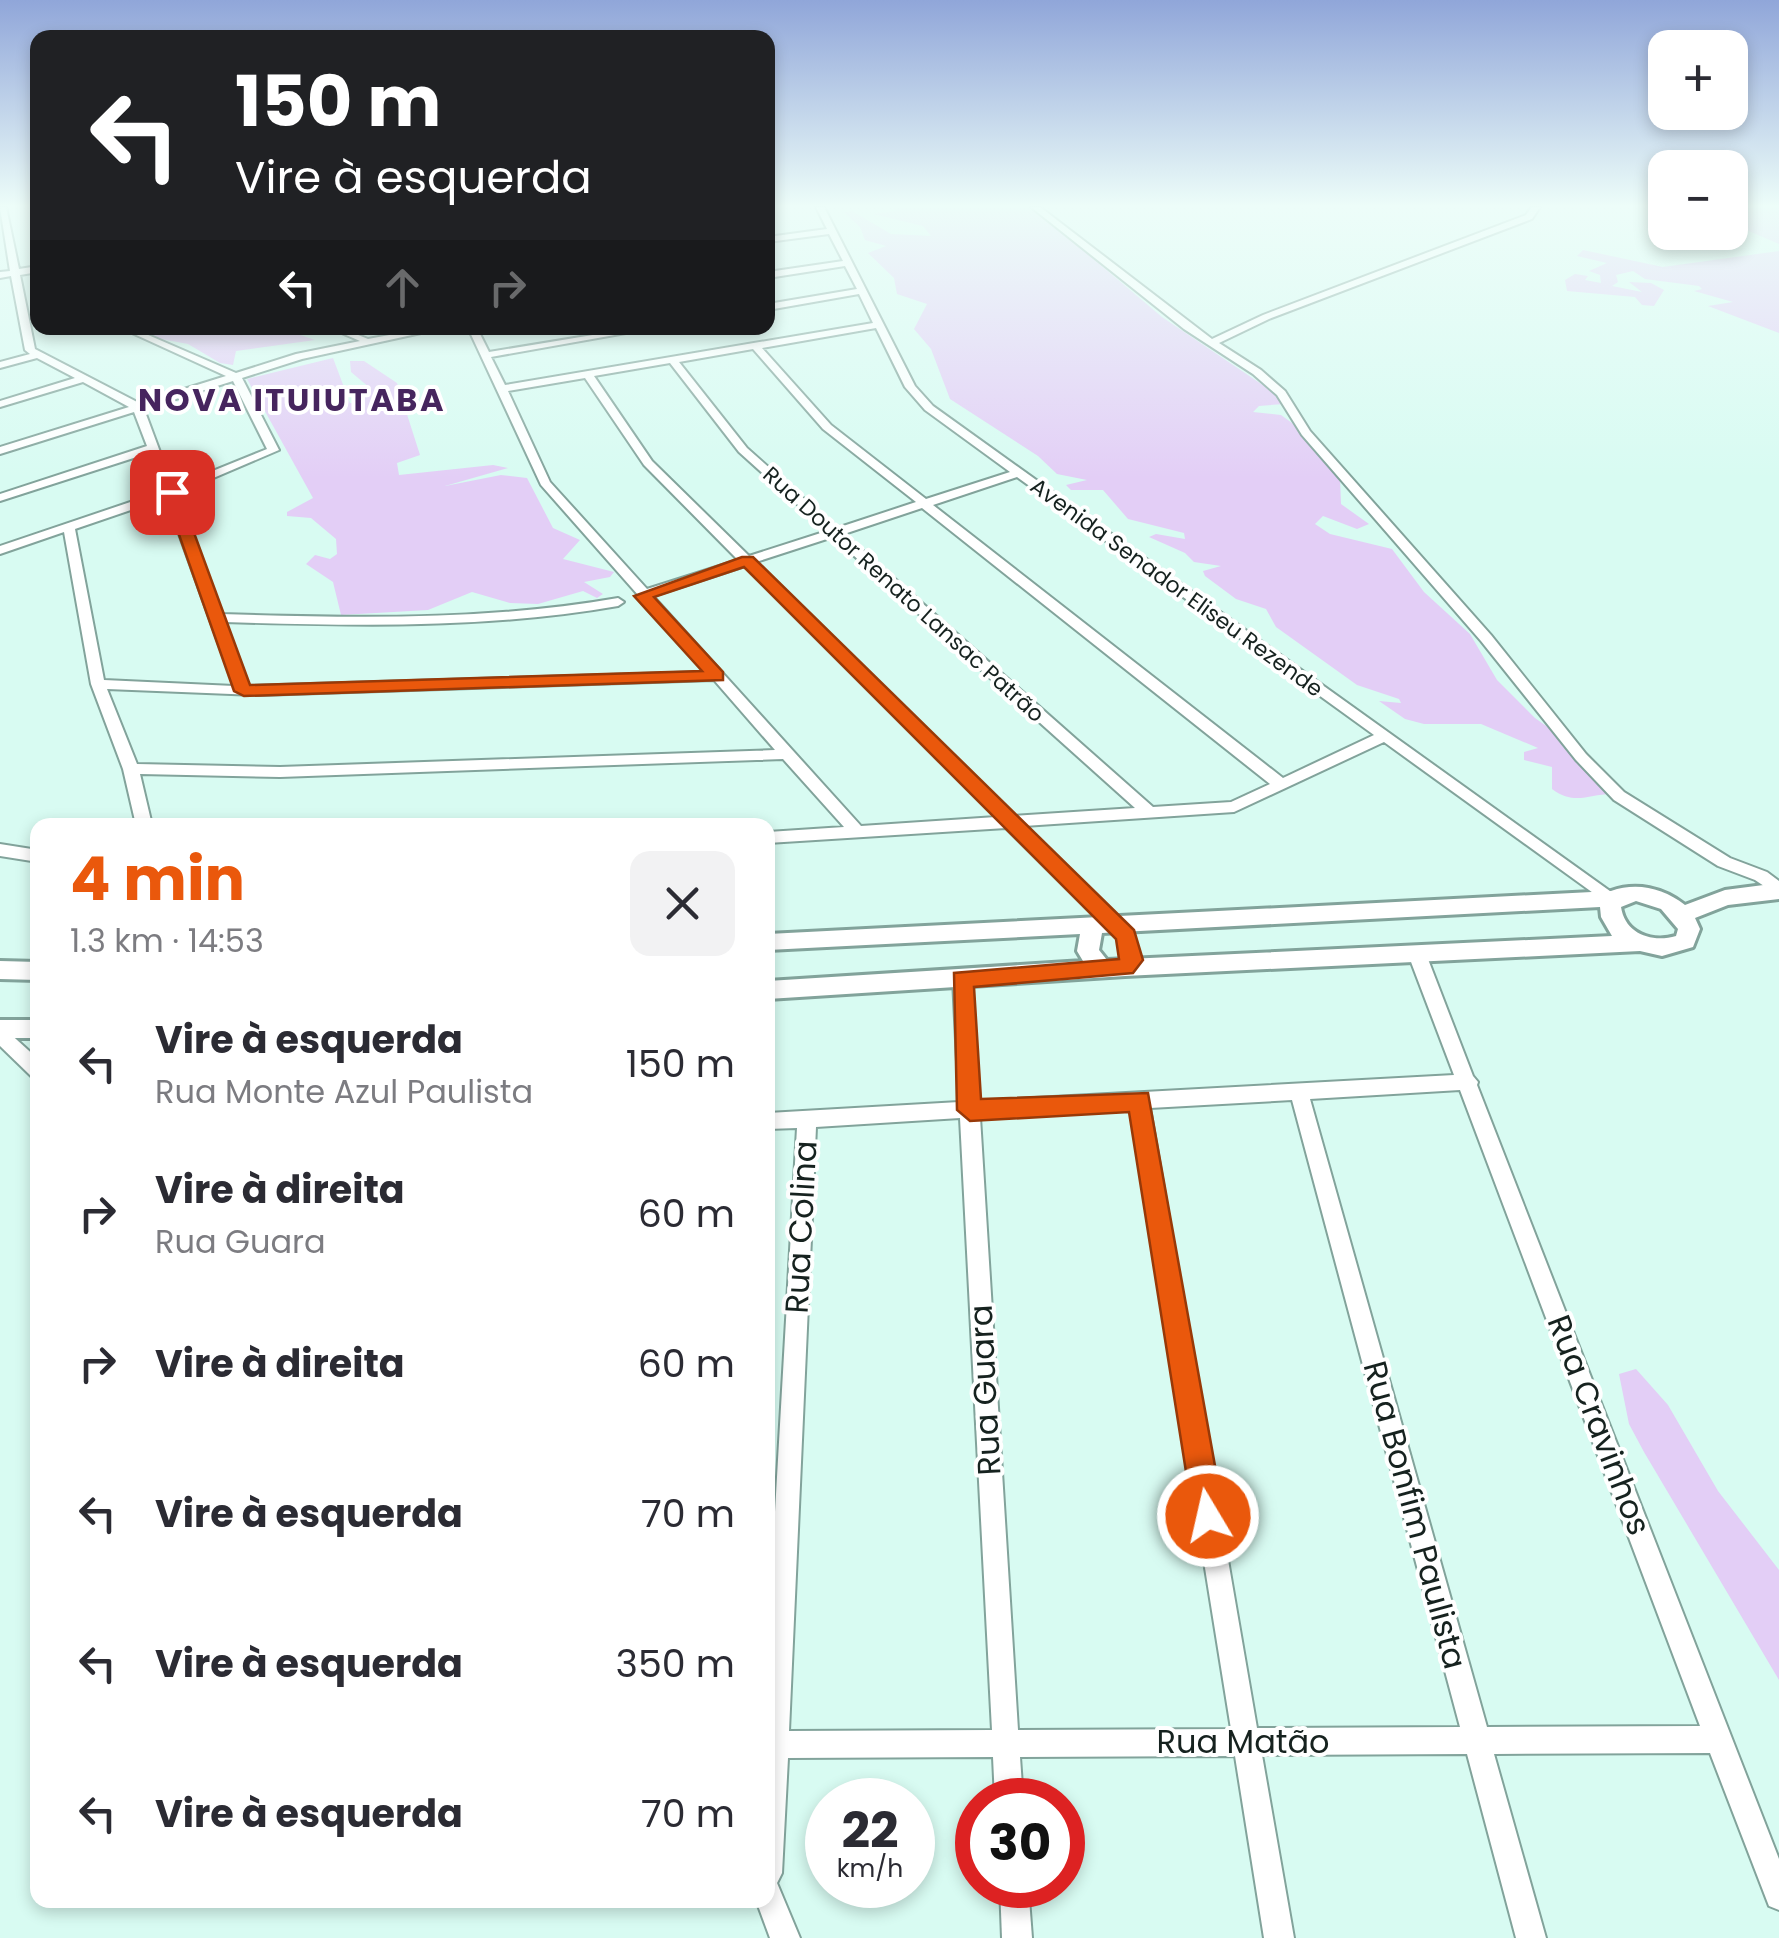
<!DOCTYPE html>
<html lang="pt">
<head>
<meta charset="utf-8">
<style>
	:root { --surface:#fff; --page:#f2f2f3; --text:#2b2b33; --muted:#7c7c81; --accent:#ea580c }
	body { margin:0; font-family:Poppins,sans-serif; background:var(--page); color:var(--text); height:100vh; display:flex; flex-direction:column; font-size:38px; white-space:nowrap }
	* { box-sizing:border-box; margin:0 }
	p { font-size:32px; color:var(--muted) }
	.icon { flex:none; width:55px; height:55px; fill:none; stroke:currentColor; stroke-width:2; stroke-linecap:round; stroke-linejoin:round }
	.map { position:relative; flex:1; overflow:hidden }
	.side { position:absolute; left:30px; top:818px; width:745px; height:1090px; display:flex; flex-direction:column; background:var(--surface); border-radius:20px; box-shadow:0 5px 15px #0003 }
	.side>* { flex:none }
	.guide { position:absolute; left:30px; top:30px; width:745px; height:305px; border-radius:20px; box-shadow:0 5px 15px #0003; background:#202124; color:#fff; overflow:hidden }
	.controls { position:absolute; left:1648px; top:30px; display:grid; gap:20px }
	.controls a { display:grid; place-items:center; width:100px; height:100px; border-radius:20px; background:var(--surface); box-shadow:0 5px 15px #0003; font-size:50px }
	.speed { position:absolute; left:805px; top:1778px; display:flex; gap:20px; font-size:50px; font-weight:700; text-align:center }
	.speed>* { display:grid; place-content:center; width:130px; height:130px; border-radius:50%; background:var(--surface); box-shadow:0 5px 15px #0003; line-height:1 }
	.speed small { font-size:25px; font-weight:400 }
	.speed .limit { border:15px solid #d22; background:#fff; color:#111 }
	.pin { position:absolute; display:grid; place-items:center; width:85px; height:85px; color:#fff; margin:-42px; border-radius:20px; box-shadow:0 5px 15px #0006 }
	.me { position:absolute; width:110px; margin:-55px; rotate:351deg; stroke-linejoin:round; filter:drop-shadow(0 0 8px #0008) }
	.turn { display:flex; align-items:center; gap:35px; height:210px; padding:0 40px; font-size:45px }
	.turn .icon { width:130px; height:130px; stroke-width:2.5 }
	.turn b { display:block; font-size:70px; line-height:85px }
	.lanes { display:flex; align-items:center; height:95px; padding:0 40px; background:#0003; justify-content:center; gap:50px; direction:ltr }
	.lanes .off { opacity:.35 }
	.round { display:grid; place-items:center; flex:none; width:105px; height:105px; border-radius:20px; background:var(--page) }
	.summary { display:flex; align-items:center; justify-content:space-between; height:170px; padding:0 40px }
	h1 { font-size:60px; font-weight:700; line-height:75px; color:var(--accent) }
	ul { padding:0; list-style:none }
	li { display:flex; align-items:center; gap:30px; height:150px; padding:0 40px }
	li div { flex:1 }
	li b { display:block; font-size:38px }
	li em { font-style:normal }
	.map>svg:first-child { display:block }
</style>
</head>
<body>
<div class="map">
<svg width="1779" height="1938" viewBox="0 0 1779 1938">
	<rect width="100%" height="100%" fill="#d8fbf2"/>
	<g fill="#e3cef6">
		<path d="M 892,207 L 1032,207 L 1162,317 L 1273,392 L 1284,404 L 1259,406 L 1253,412 L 1281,415 L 1292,423 L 1340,478 L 1341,504 L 1369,524 L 1357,529 L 1323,516 L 1315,524 L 1330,534 L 1392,549 L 1424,592 L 1470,634 L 1497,680 L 1535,718 L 1563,738 L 1611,794 C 1589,794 1575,806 1552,789 L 1552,767 L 1524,760 L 1524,752 L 1538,748 L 1481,724 L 1424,724 L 1405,719 L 1379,701 L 1401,703 L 1399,699 L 1357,685 L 1276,627 L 1266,609 L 1236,599 L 1205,576 L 1203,571 L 1221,566 L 1194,562 L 1185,553 L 1149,537 L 1156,534 L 1185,539 L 1184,533 L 1128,519 L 1103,490 L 1071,490 L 1066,485 L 1087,480 L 1057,474 L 1038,456 L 950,399 L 931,349 L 914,329 L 927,304 L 897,294 L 894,278 L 868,253 L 886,246 L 865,240 L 860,227 L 844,212 L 852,211 L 891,234 L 931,236 L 923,226 L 873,214 L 896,211 Z"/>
		<polygon points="1730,207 1779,207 1779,244 1730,223"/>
		<polygon points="1583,250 1663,267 1779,251 1779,333 1708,306 1733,302 1694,291 1702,289 1699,286 1645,279 1633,271 1616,275 1618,282 1612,286 1642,292 1629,282 1651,283 1664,290 1654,306 1642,305 1635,297 1567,291 1565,280 1575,274 1588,276 1585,280 1601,283 1600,275 1589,271 1607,263 1577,256"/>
		<polygon points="144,328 280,328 315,340 236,351 233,365 220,363 188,344 156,338"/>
		<polygon points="333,358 350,403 359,403 370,388 351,372 350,361 364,361 397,383 420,455 397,463 399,475 493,465 508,468 445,486 501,475 527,478 553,528 580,540 563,559 614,572 610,577 584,582 603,594 597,598 583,591 538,604 510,603 472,592 428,610 341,615 333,582 306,564 315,555 330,559 337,554 336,539 311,518 287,516 287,512 313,498 247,379"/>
		<polygon points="1636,1369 1668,1405 1718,1491 1779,1570 1779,1680 1644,1452 1629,1424 1619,1374"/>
	</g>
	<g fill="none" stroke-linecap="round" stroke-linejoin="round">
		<g stroke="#82a39b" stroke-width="4">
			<g id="minor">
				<path d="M 0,207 L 6,207 L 19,269 L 38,266 L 38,272 L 20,275 L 35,349 L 139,403 L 226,376 L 121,328 L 132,328 L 236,373 L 296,354 L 360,341 L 330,328 L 341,328 L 368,339 L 427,328 L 444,328 L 302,359 L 242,378 L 279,450 L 176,494 L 221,614 C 354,618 486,621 618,598 L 624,602 L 618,606 C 487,629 356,626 224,622 L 248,686 L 706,672 L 541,485 L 468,328 L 477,328 L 489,352 L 635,328 L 654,328 L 491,357 L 505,385 L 873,323 L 859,294 L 768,310 L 768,304 L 857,289 L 845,266 L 768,278 L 768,272 L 843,261 L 829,234 L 768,242 L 768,237 L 827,229 L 816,207 L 824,207 L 915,386 L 933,406 L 1621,899 L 1613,905 L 1607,903 L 1384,742 L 1234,812 L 1024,826 L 1119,920 L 1121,924 L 1113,930 L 1107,928 L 1006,828 L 768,843 L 768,832 L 844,827 L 783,759 L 280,777 L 140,774 L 152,825 L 136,825 L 123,769 L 91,684 L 64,532 L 0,554 L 0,546 L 163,491 L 149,453 L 0,501 L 0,494 L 147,446 L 134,412 L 0,454 L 0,447 L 129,407 L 83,382 L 0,407 L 0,401 L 75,378 L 37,358 L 0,368 L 0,362 L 30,354 L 25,350 L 11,276 L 0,278 L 0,272 L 10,271 ZM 876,328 L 905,387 L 925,410 L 1010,472 L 926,499 L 831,425 L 762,348 ZM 753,349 L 823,429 L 916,502 L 837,528 L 747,448 L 679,362 ZM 670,363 L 739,452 L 827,531 L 749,556 L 652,461 L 594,376 ZM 585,378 L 644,465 L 738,560 L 647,589 L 550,482 L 508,391 ZM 233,381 L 267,449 L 173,487 L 144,409 ZM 1017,477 L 1374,735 L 1283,778 L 933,505 ZM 166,498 L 234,686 L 104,680 L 75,529 ZM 922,508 L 1270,784 L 1231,802 L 1153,807 L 844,534 ZM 833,537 L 1135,808 L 1014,816 L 756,562 ZM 745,566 L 996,817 L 861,826 L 653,596 ZM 714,680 L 775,750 L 280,767 L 137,764 L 107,689 L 259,695 Z"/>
				<polygon points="1031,207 1040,207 1212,339 1263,315 1526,215 1532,207 1540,207 1532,219 1269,319 1219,343 1261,370 1285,391 1310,431 1491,635 1586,754 1624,792 1730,858 1767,872 1779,881 1779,896 1755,880 1718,866 1614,800 1576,760 1481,641 1302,435 1277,395 1253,374 1184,329"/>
				<polygon points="0,844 38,850 38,862 0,856"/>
				<path d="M 1417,947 L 1426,954 L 1473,1076 L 1478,1082 L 1477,1085 L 1779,1859 L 1779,1910 L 1769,1906 L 1710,1753 L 1494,1754 L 1546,1938 L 1516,1938 L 1467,1754 L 1262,1755 L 1294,1938 L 1264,1938 L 1235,1756 L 1020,1757 L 1023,1800 L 995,1800 L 993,1757 L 788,1758 L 782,1873 L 777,1883 L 800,1938 L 770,1938 L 756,1900 L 768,1900 L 768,1634 L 797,1128 L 768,1129 L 768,1113 L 959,1102 L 953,979 L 956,974 L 968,974 L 971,979 L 979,1101 L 1454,1075 L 1408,954 ZM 1460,1090 L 1700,1726 L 1487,1727 L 1310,1099 ZM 1292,1100 L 1460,1727 L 1257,1728 L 1150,1108 ZM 1131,1109 L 1231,1729 L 1018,1730 L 980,1117 ZM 960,1118 L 992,1730 L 789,1731 L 816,1127 Z"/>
				<polygon points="0,1028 6,1030 38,1059 38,1079 31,1076 0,1046"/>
				<polygon points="1000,1885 1028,1885 1032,1938 1002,1938"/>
			</g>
		</g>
		<g stroke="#82a39b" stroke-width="6">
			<g id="tertiary">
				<path d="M 1779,883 L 1779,899 L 1728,905 L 1695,918 L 1700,929 L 1693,947 L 1662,956 L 1640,951 L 1125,976 L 768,999 L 768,981 L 1083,961 L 1077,951 L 1080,934 L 768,950 L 768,934 L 1611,891 C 1637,882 1663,888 1685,905 L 1725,890 ZM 1636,901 L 1661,909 L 1678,929 L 1676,936 C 1652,943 1625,934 1621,907 ZM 1600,907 L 1601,917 L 1612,936 L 1107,960 L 1099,950 L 1102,933 Z"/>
				<polygon points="0,961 38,962 38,980 0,979"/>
				<rect x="0" y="1020" width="38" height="18"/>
			</g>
		</g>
		<use href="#minor" fill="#fff" fill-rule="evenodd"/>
		<use href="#tertiary" fill="#fff" fill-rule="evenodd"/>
	</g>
	<linearGradient id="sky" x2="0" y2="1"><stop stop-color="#90a6d9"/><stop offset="0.43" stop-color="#edfdf9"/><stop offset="1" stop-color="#edfdf9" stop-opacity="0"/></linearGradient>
	<rect width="1779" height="479" fill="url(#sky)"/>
	<polygon fill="#ea580c" stroke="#983908" stroke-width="2.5" points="172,487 179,492 250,685 702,671 634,596 742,557 753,557 1134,930 1143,960 1133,973 974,987 981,1099 1148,1093 1224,1516 1220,1527 1208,1532 1197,1527 1193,1516 1129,1112 970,1121 957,1110 954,973 1119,959 1116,939 744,567 654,597 723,672 723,680 244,696 234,691 164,492"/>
	<g text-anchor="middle" stroke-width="8" stroke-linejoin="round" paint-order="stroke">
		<g font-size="22" fill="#16221f" stroke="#fff">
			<text transform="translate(1177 587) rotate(36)" y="8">Avenida Senador Eliseu Rezende</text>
			<text transform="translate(904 594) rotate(42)" y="8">Rua Doutor Renato Lansac Patrão</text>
		</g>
		<g font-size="32" font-weight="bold" letter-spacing="2.5" fill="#46255e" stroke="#fff">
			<text x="292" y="411">NOVA ITUIUTABA</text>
		</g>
		<g font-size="32" fill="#16221f" stroke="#fff">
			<text transform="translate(801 1227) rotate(-87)" y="11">Rua Colina</text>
			<text transform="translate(985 1390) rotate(-93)" y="11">Rua Guara</text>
			<text transform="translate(1599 1425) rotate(69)" y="11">Rua Cravinhos</text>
			<text transform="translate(1415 1515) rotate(75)" y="11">Rua Bonfim Paulista</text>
			<text x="1243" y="1753">Rua Matão</text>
		</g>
	</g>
</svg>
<div class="controls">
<a>+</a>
<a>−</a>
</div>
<div class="speed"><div>22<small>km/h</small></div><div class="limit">30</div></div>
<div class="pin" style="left:172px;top:492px;background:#d93025"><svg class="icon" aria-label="arrive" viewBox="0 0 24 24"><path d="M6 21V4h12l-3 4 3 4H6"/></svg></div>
<svg class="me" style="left:1208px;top:1516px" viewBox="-20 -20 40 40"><circle r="17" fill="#ea580c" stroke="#fff" stroke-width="3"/><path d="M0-11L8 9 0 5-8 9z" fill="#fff"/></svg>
<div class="guide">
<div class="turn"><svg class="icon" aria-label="left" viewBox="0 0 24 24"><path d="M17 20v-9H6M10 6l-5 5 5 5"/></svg><div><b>150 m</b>Vire à esquerda</div></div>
<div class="lanes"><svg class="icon" aria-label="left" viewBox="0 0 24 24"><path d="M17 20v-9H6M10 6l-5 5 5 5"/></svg><svg class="icon off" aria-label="ahead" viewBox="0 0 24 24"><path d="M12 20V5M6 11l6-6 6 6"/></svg><svg class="icon off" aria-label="right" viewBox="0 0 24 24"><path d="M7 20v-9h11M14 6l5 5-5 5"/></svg></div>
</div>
<section class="side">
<div class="summary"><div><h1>4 min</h1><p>1.3 km · 14:53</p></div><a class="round"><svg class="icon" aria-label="close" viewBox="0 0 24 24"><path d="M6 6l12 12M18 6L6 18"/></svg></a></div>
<ul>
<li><svg class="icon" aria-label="left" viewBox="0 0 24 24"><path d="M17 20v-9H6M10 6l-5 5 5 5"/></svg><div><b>Vire à esquerda</b><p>Rua Monte Azul Paulista</p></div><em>150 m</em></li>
<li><svg class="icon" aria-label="right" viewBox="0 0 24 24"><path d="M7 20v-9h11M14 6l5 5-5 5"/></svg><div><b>Vire à direita</b><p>Rua Guara</p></div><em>60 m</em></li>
<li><svg class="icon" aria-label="right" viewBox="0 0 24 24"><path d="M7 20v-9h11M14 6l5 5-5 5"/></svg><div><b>Vire à direita</b></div><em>60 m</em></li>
<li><svg class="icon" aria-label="left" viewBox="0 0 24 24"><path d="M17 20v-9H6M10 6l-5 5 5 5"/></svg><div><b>Vire à esquerda</b></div><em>70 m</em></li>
<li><svg class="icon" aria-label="left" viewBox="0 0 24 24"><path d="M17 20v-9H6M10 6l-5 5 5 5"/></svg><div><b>Vire à esquerda</b></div><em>350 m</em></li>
<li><svg class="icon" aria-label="left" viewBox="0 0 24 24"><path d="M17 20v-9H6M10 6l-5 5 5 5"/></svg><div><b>Vire à esquerda</b></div><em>70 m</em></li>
</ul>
</section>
</div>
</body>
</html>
